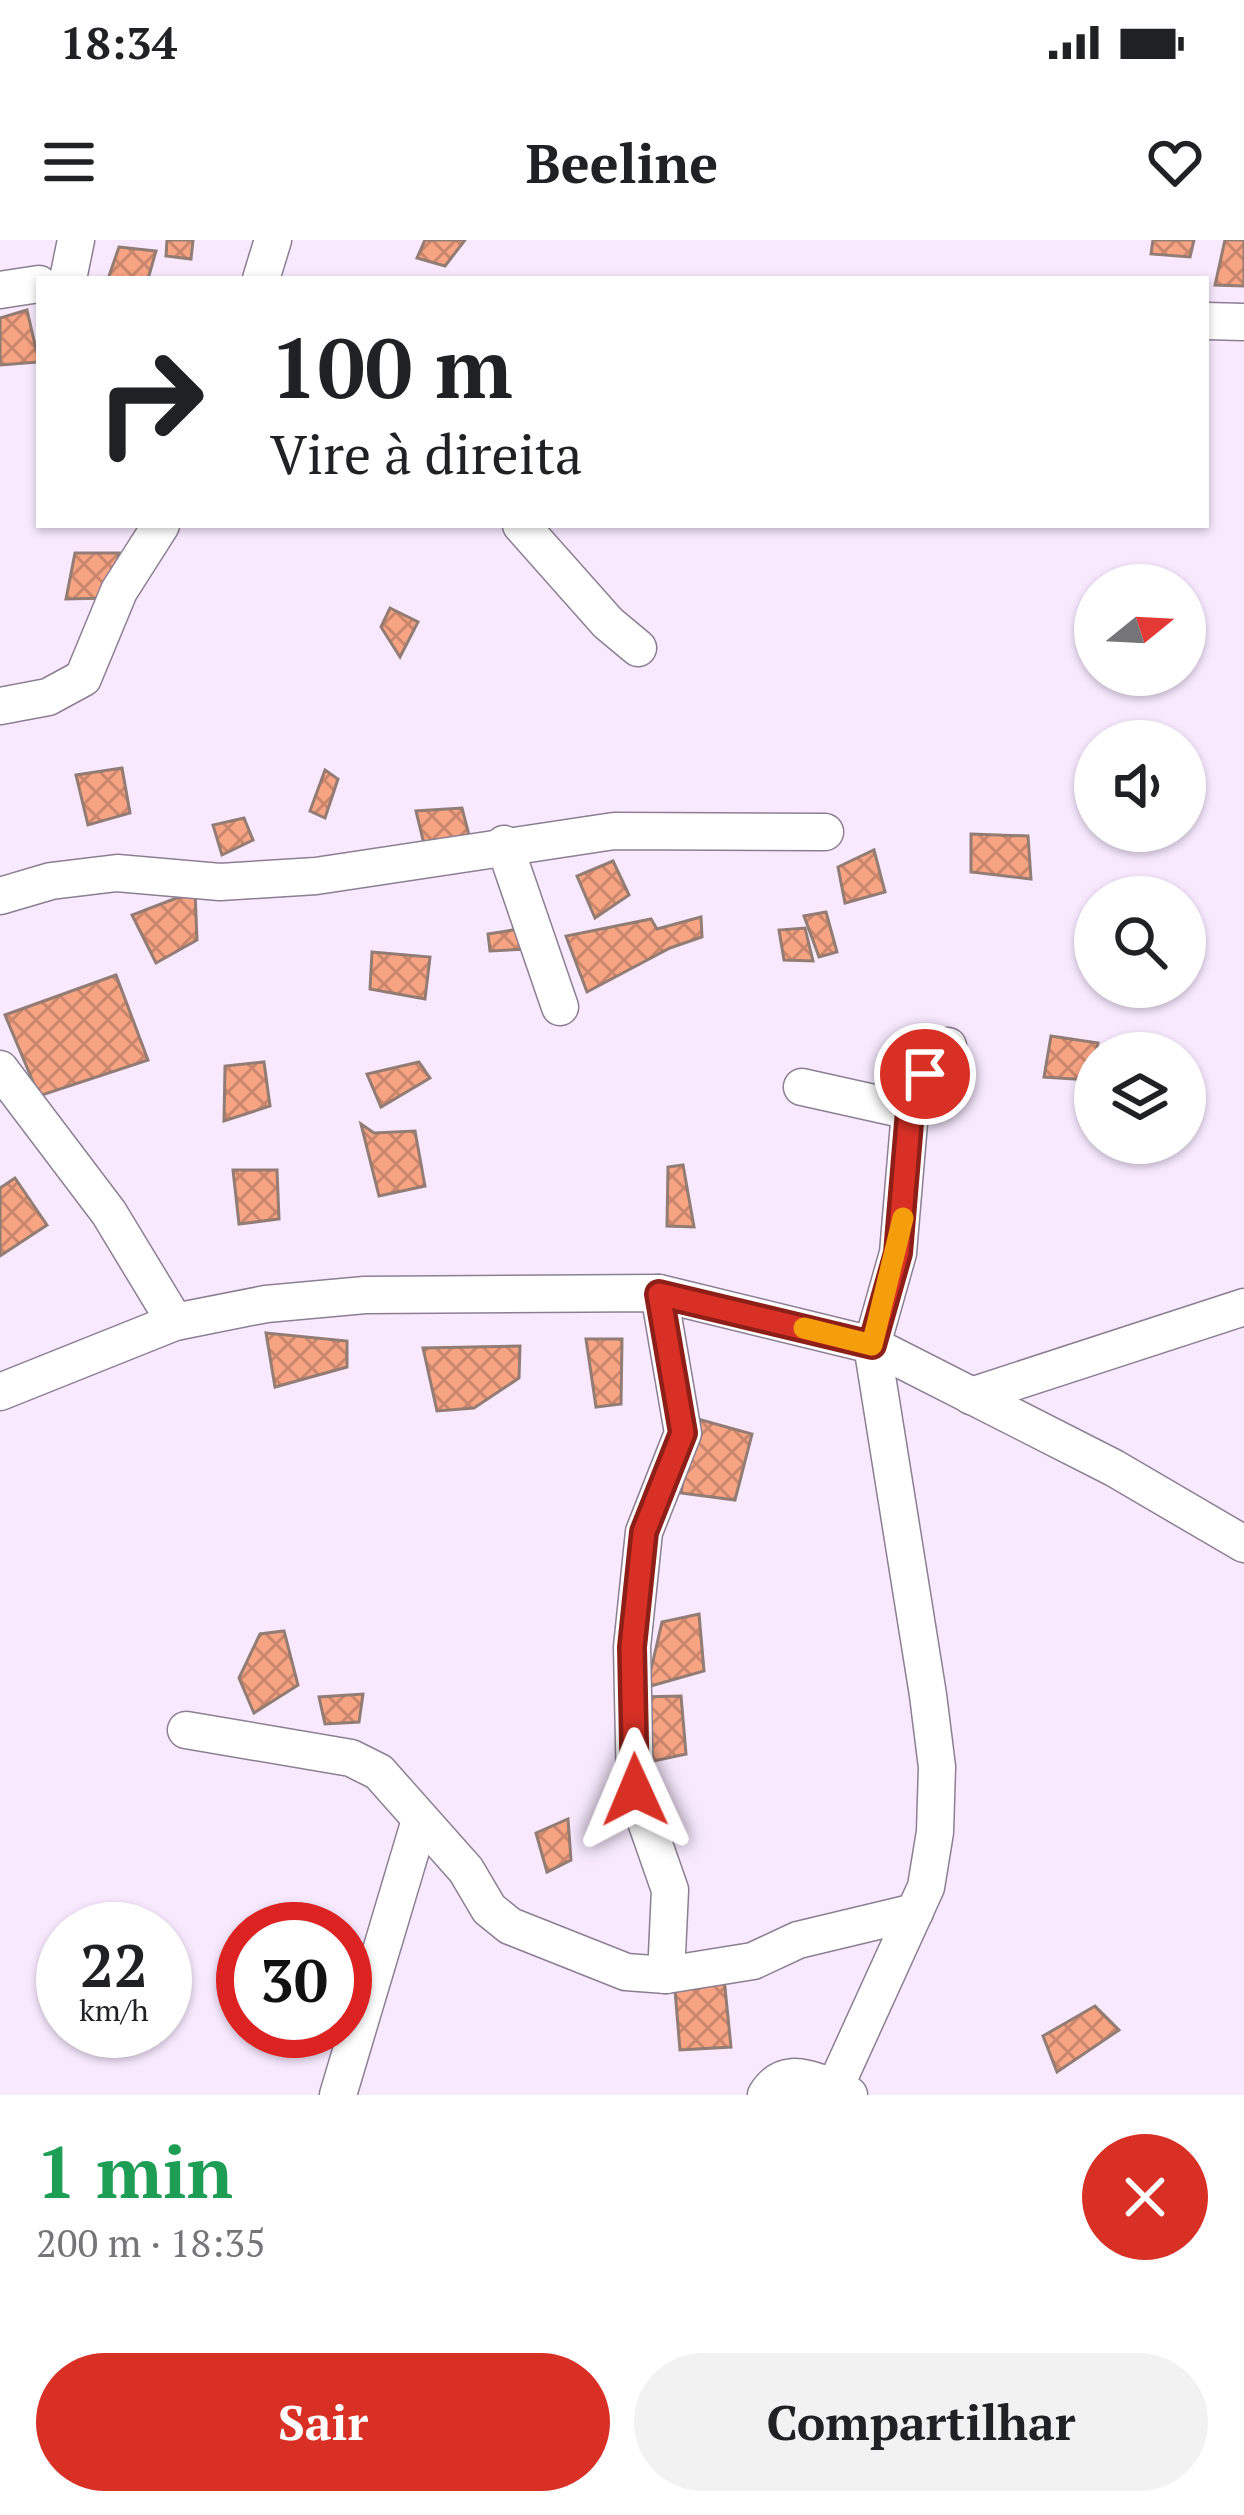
<!DOCTYPE html>
<html lang="pt">
<head>
<meta charset="utf-8">
<style>
	:root { --surface:#fff; --page:#f2f2f2; --text:#202124; --muted:#757577; --accent:#d93025 }
	body { margin:0; font-family:"PT Serif",serif; background:var(--page); color:var(--text); height:100vh; display:flex; flex-direction:column; font-size:45px; white-space:nowrap }
	* { box-sizing:border-box; margin:0 }
	p { font-size:39px; color:var(--muted) }
	.icon { flex:none; width:66px; height:66px; fill:none; stroke:currentColor; stroke-width:2; stroke-linecap:round; stroke-linejoin:round }
	.map { position:relative; height:1855px; overflow:hidden }
	.details { display:flex; flex-direction:column; background:var(--surface); flex:1 }
	.details>* { flex:none }
	.top-card { position:absolute; left:36px; top:36px; width:1173px; height:252px; border-radius:0px; box-shadow:0 3px 9px #0004; background:#fff; color:var(--text); overflow:hidden }
	.needle { width:78px; rotate:72deg }
	.fabs { position:absolute; left:1074px; top:324px; display:grid; gap:24px }
	.fabs a { display:grid; place-items:center; width:132px; height:132px; border-radius:50%; background:var(--surface); box-shadow:0 3px 9px #0004; font-size:60px }
	.speed { position:absolute; left:36px; top:1662px; display:flex; gap:24px; font-size:60px; font-weight:700; text-align:center }
	.speed>* { display:grid; place-content:center; width:156px; height:156px; border-radius:50%; background:var(--surface); box-shadow:0 3px 9px #0004; line-height:1 }
	.speed small { font-size:30px; font-weight:400 }
	.speed .limit { border:18px solid #d22; background:#fff; color:#111 }
	.pin { position:absolute; display:grid; place-items:center; width:102px; height:102px; color:#fff; margin:-51px; border:6px solid #fff; border-radius:50%; box-shadow:0 3px 12px #0007 }
	.me { position:absolute; width:132px; margin:-66px; rotate:359deg; stroke-linejoin:round; filter:drop-shadow(0 0 9px #0008) }
	.turn { display:flex; align-items:center; gap:42px; height:252px; padding:0 36px; font-size:54px }
	.turn .icon { width:156px; height:156px; stroke-width:2.5 }
	.turn b { display:block; font-size:84px; line-height:102px }
	.round { display:grid; place-items:center; flex:none; width:126px; height:126px; border-radius:63px; background:var(--page) }
	.overview { display:flex; align-items:center; justify-content:space-between; height:204px; padding:0 36px }
	h1 { font-size:72px; font-weight:700; line-height:90px; color:#1e9e55 }
	.action { display:flex; gap:24px; margin-top:auto; padding:24px 36px }
	.action a { flex:1; height:138px; border-radius:72px; background:var(--accent); color:#fff; font-size:48px; font-weight:700; line-height:138px; text-align:center }
	.action a+a { background:var(--page); color:var(--text) }
	.status { display:flex; justify-content:space-between; align-items:center; height:84px; padding:0 60px; background:var(--surface); direction:ltr }
	.status svg { height:33px; fill:currentColor }
	header { display:flex; justify-content:space-between; align-items:center; height:156px; padding:0 36px; background:var(--surface); font-size:54px; font-weight:700 }
	.map>svg:first-child { display:block }
</style>
</head>
<body>
<div class="status"><b>18:34</b><svg viewBox="0 0 49 12"><path d="M0 12V9h3v3zM5 12V6h3v6zM10 12V3h3v9zM15 12V0h3v12zM26 1h20v11H26zM47 4h2v5h-2z"/></svg></div>
<header><svg class="icon" aria-label="menu" viewBox="0 0 24 24"><path d="M4 6h16M4 12h16M4 18h16"/></svg>Beeline<svg class="icon" aria-label="heart" viewBox="0 0 24 24"><path d="M12 20l-8-8c-3-5 5-10 8-4 3-6 11-1 8 4z"/></svg></header>
<div class="map">
<svg width="1244" height="1855" viewBox="0 0 1244 1855">
	<defs>
		<pattern id="building-cross-hatch" width="8" height="8" patternUnits="userSpaceOnUse" patternTransform="scale(3)"><rect width="8" height="8" fill="#f8a483"/><path d="M0 0l8 8M0 8l8-8" fill="none" stroke="#ca866c"/></pattern>
	</defs>
	<rect width="100%" height="100%" fill="#f8e9ff"/>
	<g fill="url(#building-cross-hatch)" stroke="#937c73" stroke-width="3">
		<polygon points="167,0 193,0 191,19 166,16"/>
		<polygon points="425,0 465,0 445,26 417,18"/>
		<polygon points="1153,0 1194,0 1190,17 1151,14"/>
		<polygon points="1225,0 1244,0 1244,46 1215,45"/>
		<polygon points="119,7 156,11 148,39 108,39"/>
		<polygon points="27,70 39,122 0,125 0,78"/>
		<polygon points="75,313 119,313 110,358 66,359"/>
		<polygon points="390,368 418,382 400,417 381,387"/>
		<polygon points="122,528 130,573 88,585 76,535"/>
		<polygon points="325,530 338,539 325,578 310,571"/>
		<polygon points="462,568 470,599 424,604 416,571"/>
		<polygon points="244,578 253,600 222,615 213,585"/>
		<polygon points="971,594 1028,596 1031,639 971,632"/>
		<polygon points="874,610 885,652 845,663 838,627"/>
		<polygon points="613,621 629,655 595,678 577,636"/>
		<polygon points="195,651 197,700 156,723 132,675"/>
		<polygon points="826,672 837,712 819,717 804,676"/>
		<polygon points="701,677 702,697 670,708 587,752 566,696 651,679 657,689"/>
		<polygon points="805,688 813,721 784,720 779,690"/>
		<polygon points="519,689 526,709 490,711 488,694"/>
		<polygon points="372,712 430,717 425,759 370,749"/>
		<polygon points="116,735 148,820 39,856 5,775"/>
		<polygon points="1051,796 1098,803 1089,840 1044,837"/>
		<polygon points="264,822 270,866 224,881 225,826"/>
		<polygon points="419,822 430,838 381,867 367,834"/>
		<polygon points="361,884 374,893 415,891 425,946 379,956"/>
		<polygon points="683,925 694,987 667,986 668,927"/>
		<polygon points="233,930 277,930 279,979 239,984"/>
		<polygon points="15,938 47,985 0,1016 0,948"/>
		<polygon points="266,1093 347,1101 347,1127 275,1147"/>
		<polygon points="586,1099 622,1099 621,1164 596,1167"/>
		<polygon points="520,1106 519,1138 474,1168 437,1171 423,1108"/>
		<polygon points="694,1178 752,1194 735,1260 681,1253"/>
		<polygon points="699,1374 704,1431 647,1447 662,1382"/>
		<polygon points="284,1391 298,1445 254,1473 239,1438 260,1394"/>
		<polygon points="363,1454 359,1482 325,1484 319,1457"/>
		<polygon points="681,1456 686,1514 640,1524 638,1457"/>
		<polygon points="568,1579 571,1620 547,1632 536,1593"/>
		<polygon points="724,1738 731,1807 680,1810 675,1750"/>
		<polygon points="1095,1766 1119,1790 1057,1832 1043,1796"/>
	</g>
	<g fill="none" stroke-linecap="round" stroke-linejoin="round">
		<g stroke="#8c7f92" stroke-width="39">
			<g id="street">
				<polyline points="68,39 76,0"/>
				<polyline points="261,39 273,0"/>
				<polyline points="0,50 39,44"/>
				<polyline points="1206,81 1244,82"/>
				<polyline points="521,285 608,383 638,408"/>
				<polyline points="0,466 48,457 83,438 119,351 161,285"/>
				<polyline points="504,604 560,767"/>
				<polyline points="0,656 51,641 117,633 220,642 316,636 614,591 825,592"/>
				<polyline points="0,829 109,973 175,1082"/>
				<polyline points="802,847 910,871"/>
				<polyline points="659,1053 683,1193 644,1292 632,1407 635,1550 670,1650 666,1735"/>
				<polyline points="0,1152 175,1082 266,1064 365,1055 659,1053 872,1105 1114,1228 1244,1304"/>
				<polyline points="971,1156 1244,1067"/>
				<polyline points="186,1490 351,1518 379,1532 466,1630 489,1669 510,1686 626,1732 666,1735 753,1721 798,1700 915,1672"/>
				<polyline points="338,1855 420,1580"/>
				<path d="M 766,1855 C 784,1826 807,1839 835,1847"/>
				<polyline points="849,1855 835,1847 926,1647 935,1592 937,1527 928,1455 872,1105 898,1013 910,871 924,834 948,806"/>
			</g>
		</g>
		<use href="#street" stroke="#fff" stroke-width="36"/>
	</g>
	<g fill="none" stroke-linecap="round" stroke-linejoin="round">
		<g stroke="#8d1f18" stroke-width="30">
			<polyline id="route" points="635,1550 632,1407 644,1292 683,1193 659,1054 872,1105 898,1013 910,871 925,834"/>
		</g>
		<use href="#route" stroke="#d93025" stroke-width="21"/>
		<polyline stroke="#f59e0b" stroke-width="21" points="804,1088 872,1105 903,978"/>
	</g>
</svg>
<div class="fabs">
<a><svg class="needle" viewBox="-14 -14 28 28"><path d="M0-13l5 13h-10z" fill="#e53935"/><path d="M0 13l5-13h-10z" fill="#757577"/></svg></a>
<a><svg class="icon" aria-label="sound" viewBox="0 0 24 24"><path d="M4 9h4l5-4v14l-5-4H4zM17 9q2 3 0 6"/></svg></a>
<a><svg class="icon" aria-label="search" viewBox="0 0 24 24"><circle cx="10" cy="10" r="6"/><path d="M15 15l6 6"/></svg></a>
<a><svg class="icon" aria-label="layers" viewBox="0 0 24 24"><path d="M12 4l9 5-9 5-9-5zM3 14l9 5 9-5"/></svg></a>
</div>
<div class="speed"><div>22<small>km/h</small></div><div class="limit">30</div></div>
<div class="pin" style="left:925px;top:834px;background:#d93025"><svg class="icon" aria-label="arrive" viewBox="0 0 24 24"><path d="M6 21V4h12l-3 4 3 4H6"/></svg></div>
<svg class="me" style="left:635px;top:1550px" viewBox="-20 -20 40 40"><path d="M0-17L14 15 0 8-14 15z" fill="#d93025" stroke="#fff" stroke-width="4"/></svg>
<div class="top-card">
<div class="turn"><svg class="icon" aria-label="right" viewBox="0 0 24 24"><path d="M7 20v-9h11M14 6l5 5-5 5"/></svg><div><b>100 m</b>Vire à direita</div></div>
</div>
</div>
<section class="details">
<div class="overview"><div><h1>1 min</h1><p>200 m · 18:35</p></div><a class="round" style="background:#d93025;color:#fff"><svg class="icon" aria-label="close" viewBox="0 0 24 24"><path d="M6 6l12 12M18 6L6 18"/></svg></a></div>
<div class="action"><a>Sair</a><a>Compartilhar</a></div>
</section>
</body>
</html>
